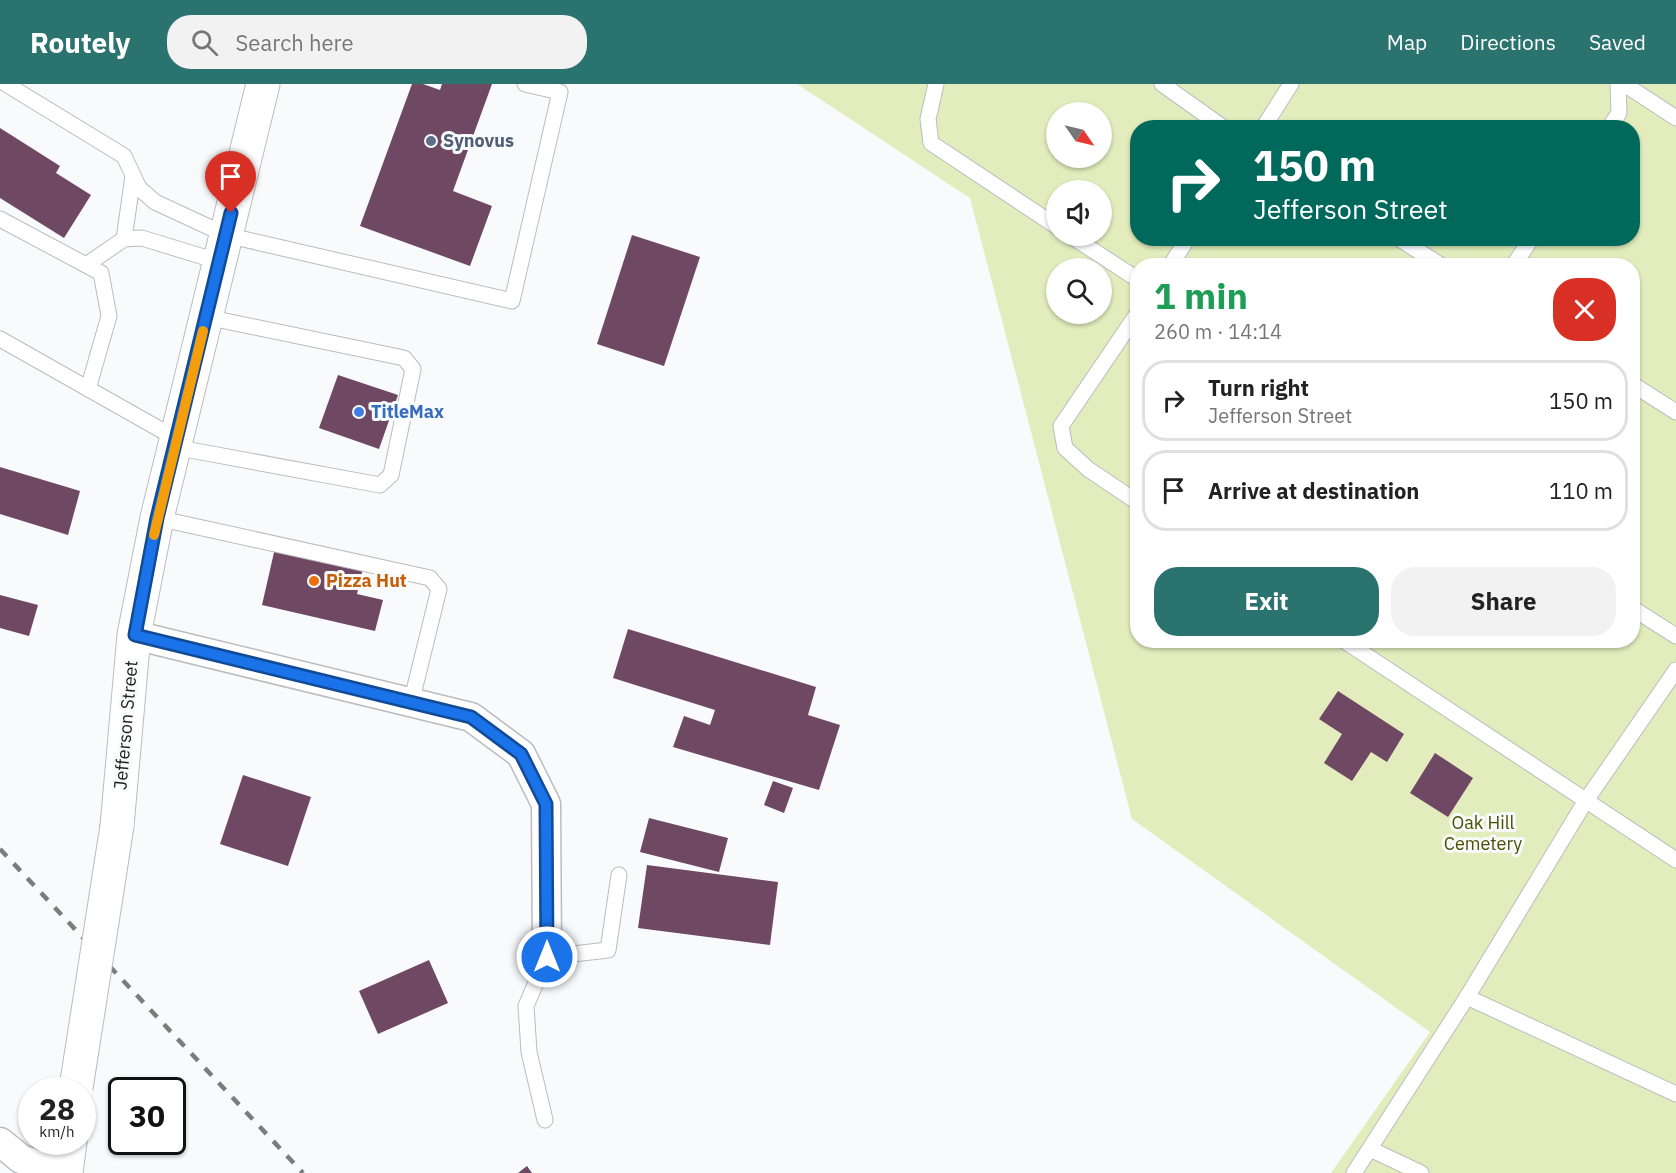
<!DOCTYPE html>
<html lang="en">
<head>
<meta charset="utf-8">
<style>
	:root { --surface:#fff; --page:#f2f2f2; --text:#222; --muted:#767676; --line:#e0e0e0; --accent:#2b736e }
	body { margin:0; font-family:"IBM Plex Sans",sans-serif; background:var(--page); color:var(--text); height:100vh; display:flex; flex-direction:column; font-size:22px; white-space:nowrap }
	* { box-sizing:border-box; margin:0 }
	p { font-size:20px; color:var(--muted) }
	.icon { flex:none; width:33px; height:33px; fill:none; stroke:currentColor; stroke-width:2; stroke-linecap:round; stroke-linejoin:round }
	.map { position:relative; flex:1; overflow:hidden }
	.panel { position:absolute; left:1130px; top:174px; width:510px; height:390px; display:flex; flex-direction:column; background:var(--surface); border-radius:24px; box-shadow:0 2px 4px #0004 }
	.panel>* { flex:none }
	.banner { position:absolute; left:1130px; top:36px; width:510px; height:126px; border-radius:24px; box-shadow:0 2px 4px #0004; background:#00695c; color:#fff; overflow:hidden }
	.needle { width:39px; rotate:124deg }
	.controls { position:absolute; left:1046px; top:18px; display:grid; gap:12px }
	.controls a { display:grid; place-items:center; width:66px; height:66px; border-radius:50%; background:var(--surface); box-shadow:0 2px 4px #0004; font-size:30px }
	.speed { position:absolute; left:18px; top:993px; display:flex; gap:12px; font-size:30px; font-weight:700; text-align:center }
	.speed>* { display:grid; place-content:center; width:78px; height:78px; border-radius:50%; background:var(--surface); box-shadow:0 2px 4px #0004; line-height:1 }
	.speed small { font-size:15px; font-weight:400 }
	.speed .limit { border:3px solid #111; border-radius:9px; background:#fff; color:#111 }
	.pin { position:absolute; display:grid; place-items:center; width:51px; height:51px; color:#fff; margin:-62px -26px; border-radius:50% 50% 50% 0; rotate:-45deg; box-shadow:0 0 6px #0007 }
	.pin .icon { rotate:45deg }
	.me { position:absolute; width:66px; margin:-33px; rotate:0deg; stroke-linejoin:round; filter:drop-shadow(0 0 4px #0008) }
	.turn { display:flex; align-items:center; gap:21px; height:126px; padding:0 24px; font-size:27px }
	.turn .icon { width:78px; height:78px; stroke-width:2.5 }
	.turn b { display:block; font-size:42px; line-height:51px }
	.round { display:grid; place-items:center; flex:none; width:63px; height:63px; border-radius:24px; background:var(--page) }
	.head { display:flex; align-items:center; justify-content:space-between; height:102px; padding:0 24px }
	h1 { font-size:36px; font-weight:700; line-height:45px; color:#1e9e55 }
	.cta { display:flex; gap:12px; margin-top:auto; padding:12px 24px }
	.cta a { flex:1; height:69px; border-radius:24px; background:var(--accent); color:#fff; font-size:24px; font-weight:700; line-height:69px; text-align:center }
	.cta a+a { background:var(--page); color:var(--text) }
	ul { padding:0; list-style:none }
	li { display:flex; align-items:center; gap:18px; height:81px; margin:0 12px 9px; padding:0 12px; border:3px solid var(--line); border-radius:24px }
	li div { flex:1 }
	li b { display:block; font-size:22px }
	li em { font-style:normal }
	header { display:flex; align-items:center; gap:36px; box-sizing:border-box; height:84px; padding:0 30px; background:var(--accent); color:#fff }
	header strong { font-size:28px }
	nav { display:flex; gap:33px; margin-inline-start:auto; font-size:21px }
	.search { width:420px; height:54px; background:var(--page); display:flex; align-items:center; gap:15px; box-sizing:border-box; padding:0 21px; border-radius:24px; color:var(--muted); font-size:22px }
	.map>svg:first-child { display:block }
</style>
</head>
<body>
<header>
<strong>Routely</strong>
<div class="search"><svg class="icon" aria-label="search" viewBox="0 0 24 24"><circle cx="10" cy="10" r="6"/><path d="M15 15l6 6"/></svg>Search here</div>
<nav><a>Map</a><a>Directions</a><a>Saved</a></nav>
</header>
<div class="map">
<svg width="1676" height="1089" viewBox="0 0 1676 1089">
	<rect width="100%" height="100%" fill="#f9fafc"/>
	<path fill="#e3ecbc" fill-rule="evenodd" d="M 797,0 L 1676,0 L 1676,1089 L 1331,1089 L 1430,948 L 1132,735 L 970,114 ZM 1056,28 L 1101,28 L 1101,74 L 1056,74 ZM 1137,44 L 1632,44 L 1632,154 L 1137,154 ZM 1056,106 L 1101,106 L 1101,152 L 1056,152 ZM 1137,182 L 1632,182 L 1632,556 L 1137,556 ZM 1056,184 L 1101,184 L 1101,230 L 1056,230 Z"/>
	<g fill="#6f4864">
		<polygon points="412,0 423,0 440,6 442,0 492,0 453,107 492,122 470,182 360,142"/>
		<polygon points="0,44 60,82 56,89 91,111 64,154 0,114"/>
		<polygon points="632,151 700,173 664,282 597,260"/>
		<polygon points="338,291 398,311 379,365 319,344"/>
		<polygon points="0,383 80,407 68,451 0,430"/>
		<polygon points="275,464 363,484 357,510 383,516 375,547 262,521"/>
		<polygon points="0,511 38,521 29,552 0,544"/>
		<polygon points="628,545 816,603 808,631 840,641 819,706 673,663 684,632 710,641 715,626 613,594"/>
		<polygon points="1338,607 1404,650 1387,678 1371,668 1352,697 1324,679 1342,650 1319,635"/>
		<polygon points="1435,669 1473,694 1448,733 1410,709"/>
		<polygon points="243,691 311,713 288,782 220,760"/>
		<polygon points="773,697 793,704 784,729 764,721"/>
		<polygon points="649,734 728,754 719,788 640,768"/>
		<polygon points="647,781 778,798 770,861 638,844"/>
		<polygon points="429,876 448,919 378,950 359,907"/>
		<polygon points="527,1082 532,1089 518,1089"/>
	</g>
	<g fill="none" stroke-linecap="round" stroke-linejoin="round">
		<g stroke="#bcbcbe" stroke-width="17">
			<g id="lane">
				<polyline points="6,0 124,72 139,104 155,118 226,151 512,217 560,8 525,0"/>
				<polyline points="936,0 928,35 931,59 1056,142"/>
				<polyline points="1162,0 1224,44"/>
				<polyline points="1624,0 1676,34"/>
				<polyline points="1263,44 1291,0"/>
				<polyline points="1609,44 1619,29 1618,0"/>
				<polyline points="0,135 101,189 109,232 88,305"/>
				<polyline points="1071,152 1137,195"/>
				<polyline points="1398,154 1442,182"/>
				<polyline points="124,155 133,92"/>
				<polyline points="86,181 124,155 142,154 220,178"/>
				<polyline points="1170,182 1188,154"/>
				<polyline points="1513,182 1532,154"/>
				<polyline points="1137,230 1061,342 1065,364 1088,385 1137,418"/>
				<polyline points="0,255 177,355"/>
				<polyline points="1632,300 1676,328"/>
				<polyline points="174,363 380,401 391,391 413,285 404,274 206,233"/>
				<polyline points="157,434 430,494 439,505 411,619"/>
				<polyline points="1632,524 1676,552"/>
				<polyline points="1343,556 1676,776"/>
				<polyline points="1467,913 1676,1010"/>
				<polyline points="545,1036 529,968 526,922 547,873 608,866 619,791"/>
				<polyline points="1370,1065 1421,1089"/>
				<polyline points="1354,1089 1467,913 1585,718 1676,586"/>
			</g>
		</g>
		<g stroke="#bcbcbe" stroke-width="31">
			<g id="street">
				<polyline points="134,551 471,633 521,670 546,720 547,873"/>
				<polyline points="0,1058 21,1075 66,1089"/>
			</g>
		</g>
		<g stroke="#bcbcbe" stroke-width="35">
			<g id="primary">
				<polyline points="117,742 134,551 157,434 263,0"/>
				<polyline points="66,1089 70,1058"/>
			</g>
		</g>
		<use href="#lane" stroke="#fff" stroke-width="15"/>
		<use href="#street" stroke="#fff" stroke-width="28"/>
		<use href="#primary" stroke="#fff" stroke-width="33"/>
		<polyline stroke="#7c7c7e" stroke-width="4.5" stroke-dasharray="10 10" stroke-linecap="butt" points="0,765 303,1089"/>
		<g stroke="#bcbcbe" stroke-width="35" stroke-linecap="butt">
			<polyline id="primary-bridge" points="76,1004 117,742"/>
		</g>
		<use href="#primary-bridge" stroke="#fff" stroke-width="33"/>
	</g>
	<g fill="none" stroke-linecap="round" stroke-linejoin="round">
		<g stroke="#114b97" stroke-width="15">
			<polyline id="route" points="231,129 157,434 135,551 471,633 521,670 546,720 547,873"/>
		</g>
		<use href="#route" stroke="#1a73e8" stroke-width="10"/>
		<polyline stroke="#f59e0b" stroke-width="10" points="154,451 203,247"/>
	</g>
	<circle fill="#5c6f8a" stroke="#f9fafc" stroke-width="2" cx="431" cy="57" r="6"/>
	<circle fill="#3f7fe0" stroke="#f9fafc" stroke-width="2" cx="359" cy="328" r="6"/>
	<circle fill="#e8710a" stroke="#f9fafc" stroke-width="2" cx="314" cy="497" r="6"/>
	<g text-anchor="middle" stroke-width="6" stroke-linejoin="round" paint-order="stroke">
		<g font-size="18" font-weight="bold" fill="#4e5e75" stroke="#f9fafc" text-anchor="start">
			<text x="443" y="63">Synovus</text>
		</g>
		<g font-size="18" font-weight="bold" fill="#366cbe" stroke="#f9fafc" text-anchor="start">
			<text x="371" y="334">TitleMax</text>
		</g>
		<g font-size="18" font-weight="bold" fill="#c56008" stroke="#f9fafc" text-anchor="start">
			<text x="326" y="503">Pizza Hut</text>
		</g>
		<g font-size="18" fill="#1f1f20" stroke="#f9fafc">
			<text transform="translate(126 641) rotate(-85)" y="6">Jefferson Street</text>
		</g>
		<g font-size="18" fill="#495100" stroke="#f9fafc">
			<text x="1483" y="745">Oak Hill<tspan x="1483" dy="21">Cemetery</tspan></text>
		</g>
	</g>
</svg>
<div class="controls">
<a><svg class="needle" viewBox="-14 -14 28 28"><path d="M0-13l5 13h-10z" fill="#e53935"/><path d="M0 13l5-13h-10z" fill="#767676"/></svg></a>
<a><svg class="icon" aria-label="sound" viewBox="0 0 24 24"><path d="M4 9h4l5-4v14l-5-4H4zM17 9q2 3 0 6"/></svg></a>
<a><svg class="icon" aria-label="search" viewBox="0 0 24 24"><circle cx="10" cy="10" r="6"/><path d="M15 15l6 6"/></svg></a>
</div>
<div class="speed"><div>28<small>km/h</small></div><div class="limit">30</div></div>
<div class="pin" style="left:231px;top:129px;background:#d93025"><svg class="icon" aria-label="arrive" viewBox="0 0 24 24"><path d="M6 21V4h12l-3 4 3 4H6"/></svg></div>
<svg class="me" style="left:547px;top:873px" viewBox="-20 -20 40 40"><circle r="17" fill="#1a73e8" stroke="#fff" stroke-width="3"/><path d="M0-11L8 9 0 5-8 9z" fill="#fff"/></svg>
<div class="banner">
<div class="turn"><svg class="icon" aria-label="right" viewBox="0 0 24 24"><path d="M7 20v-9h11M14 6l5 5-5 5"/></svg><div><b>150 m</b>Jefferson Street</div></div>
</div>
<section class="panel">
<div class="head"><div><h1>1 min</h1><p>260 m · 14:14</p></div><a class="round" style="background:#d93025;color:#fff"><svg class="icon" aria-label="close" viewBox="0 0 24 24"><path d="M6 6l12 12M18 6L6 18"/></svg></a></div>
<ul>
<li><svg class="icon" aria-label="right" viewBox="0 0 24 24"><path d="M7 20v-9h11M14 6l5 5-5 5"/></svg><div><b>Turn right</b><p>Jefferson Street</p></div><em>150 m</em></li>
<li><svg class="icon" aria-label="arrive" viewBox="0 0 24 24"><path d="M6 21V4h12l-3 4 3 4H6"/></svg><div><b>Arrive at destination</b></div><em>110 m</em></li>
</ul>
<div class="cta"><a>Exit</a><a>Share</a></div>
</section>
</div>
</body>
</html>
